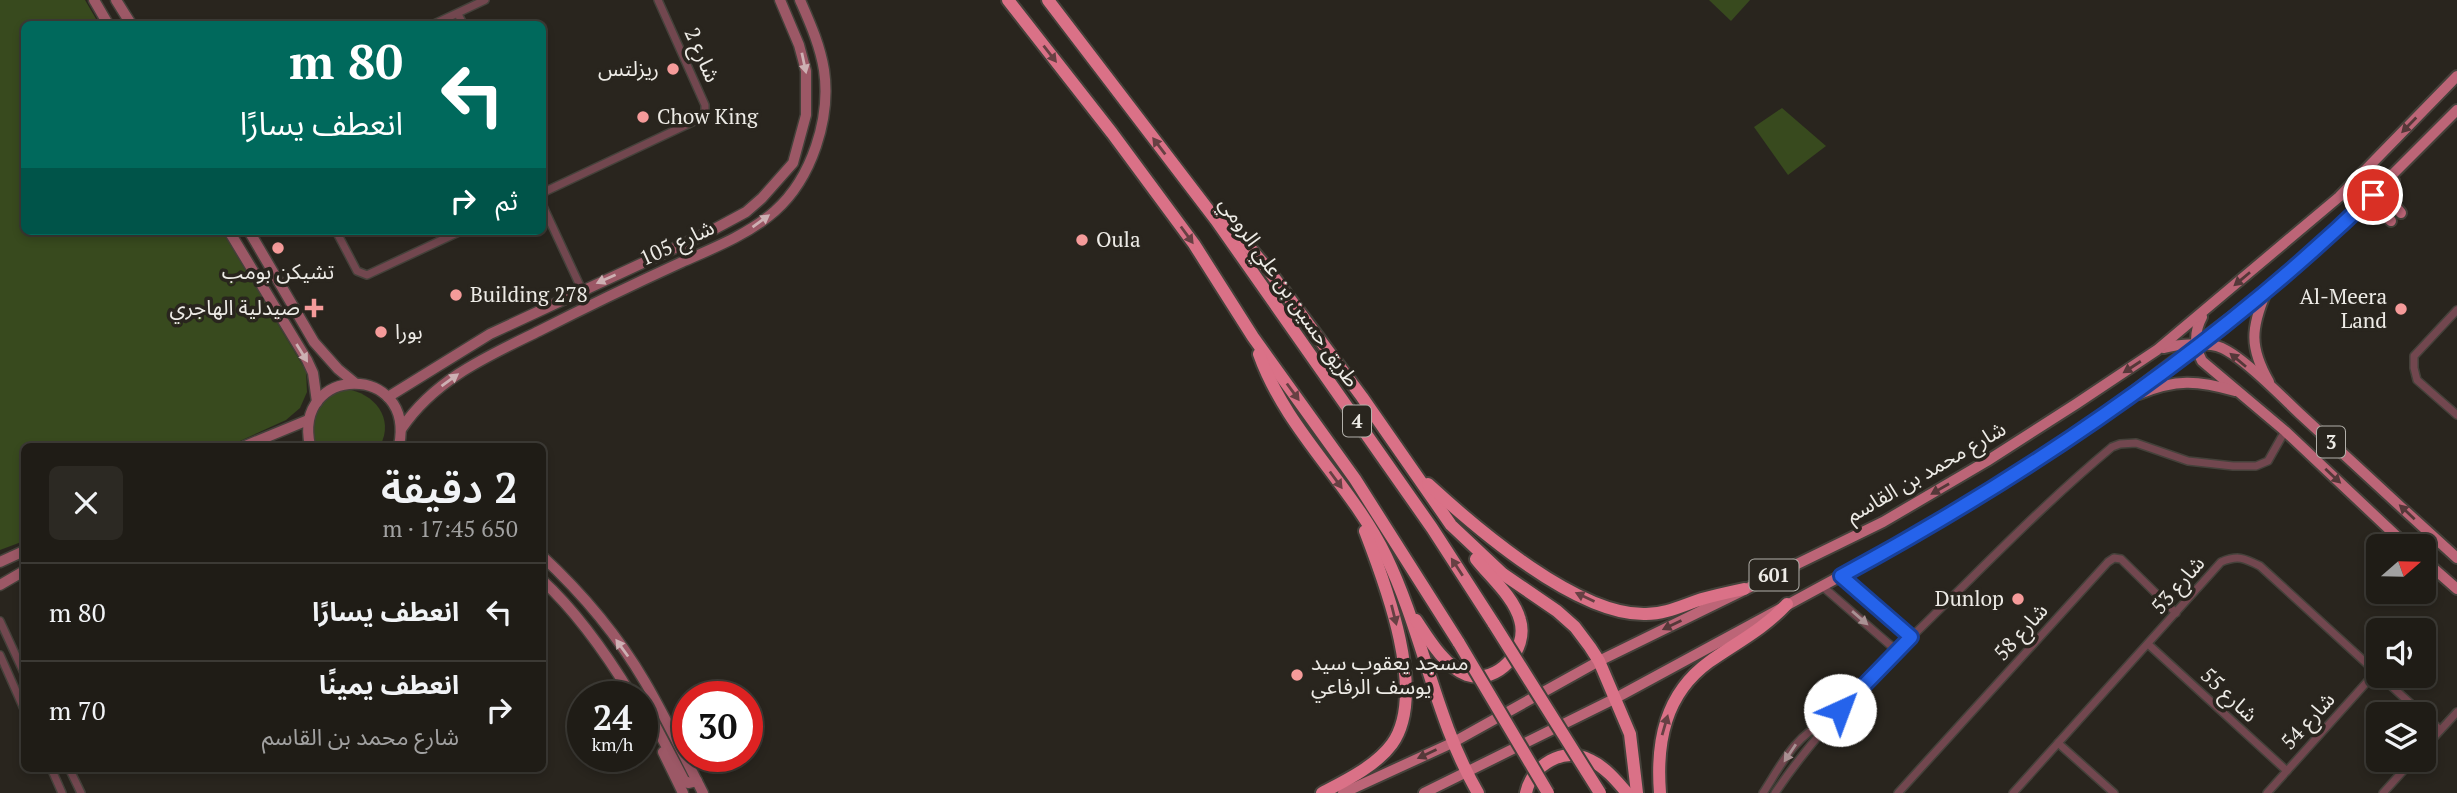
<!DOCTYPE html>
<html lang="ar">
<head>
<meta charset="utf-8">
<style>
	:root { --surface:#1f1c16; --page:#2c2923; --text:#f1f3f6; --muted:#a1a1a1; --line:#3c3a35 }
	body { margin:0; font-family:"PT Serif","Noto Sans Arabic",serif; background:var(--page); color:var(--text); direction:rtl; height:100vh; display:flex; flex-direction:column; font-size:26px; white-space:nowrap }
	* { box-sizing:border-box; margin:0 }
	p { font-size:23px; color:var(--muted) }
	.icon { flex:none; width:38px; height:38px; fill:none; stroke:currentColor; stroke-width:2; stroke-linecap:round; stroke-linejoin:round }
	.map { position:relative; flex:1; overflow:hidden; direction:ltr }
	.panel { position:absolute; left:21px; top:443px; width:525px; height:329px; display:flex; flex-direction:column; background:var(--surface); border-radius:10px; box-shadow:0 4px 10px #0003,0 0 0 2px var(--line); direction:rtl }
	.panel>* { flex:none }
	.banner { position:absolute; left:21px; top:21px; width:525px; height:214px; border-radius:10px; box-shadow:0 4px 10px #0003,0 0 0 2px var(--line); direction:rtl; background:#00695c; color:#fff; overflow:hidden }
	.needle { width:46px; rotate:70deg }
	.tools { position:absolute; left:2366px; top:534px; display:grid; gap:14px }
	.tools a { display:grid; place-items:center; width:70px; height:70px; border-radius:10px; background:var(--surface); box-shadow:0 4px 10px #0003,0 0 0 2px var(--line); font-size:35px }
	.speed { position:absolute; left:567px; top:681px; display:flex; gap:14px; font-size:35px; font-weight:700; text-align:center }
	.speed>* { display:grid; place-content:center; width:91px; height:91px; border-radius:50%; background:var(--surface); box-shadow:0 4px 10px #0003,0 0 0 2px var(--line); line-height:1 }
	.speed small { font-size:18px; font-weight:400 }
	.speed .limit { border:10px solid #d22; background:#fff; color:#111 }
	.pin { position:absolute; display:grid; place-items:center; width:60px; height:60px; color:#fff; margin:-30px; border:4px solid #fff; border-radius:50%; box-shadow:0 2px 7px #0007 }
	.me { position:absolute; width:77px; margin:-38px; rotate:43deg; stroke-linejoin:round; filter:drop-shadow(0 0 5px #0008) }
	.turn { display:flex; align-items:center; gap:24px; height:147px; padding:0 28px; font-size:32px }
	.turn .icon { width:91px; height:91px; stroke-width:2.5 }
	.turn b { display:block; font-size:49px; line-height:60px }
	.then { display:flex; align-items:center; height:66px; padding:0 28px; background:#0003; gap:14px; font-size:26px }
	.round { display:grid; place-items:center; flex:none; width:74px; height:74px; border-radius:10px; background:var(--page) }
	.summary { display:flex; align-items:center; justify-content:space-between; height:119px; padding:0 28px }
	h1 { font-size:42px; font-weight:600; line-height:52px }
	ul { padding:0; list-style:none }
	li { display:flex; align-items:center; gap:21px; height:98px; padding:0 28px; border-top:2px solid var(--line) }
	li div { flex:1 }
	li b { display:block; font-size:26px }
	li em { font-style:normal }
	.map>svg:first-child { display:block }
</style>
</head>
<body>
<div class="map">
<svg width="2457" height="793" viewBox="0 0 2457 793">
	<rect width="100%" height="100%" fill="#29251e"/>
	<g fill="#384a1e">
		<polygon points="0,0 85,0 99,24 24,24 24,231 222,231 306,371 307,392 300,408 286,420 229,446 24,446 24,541 0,550"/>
		<polygon points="1709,0 1750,0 1731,21"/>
		<polygon points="1782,108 1826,146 1788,175 1754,127"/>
		<path d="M 346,389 C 374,393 395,418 380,446 L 314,446 L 310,417 L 323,397 Z"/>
	</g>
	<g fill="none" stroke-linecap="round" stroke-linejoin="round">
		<g stroke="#44413a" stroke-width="10">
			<g id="street">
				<polyline points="458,14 463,24"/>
				<polyline points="434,24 485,0"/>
				<polyline points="542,193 701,118 705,113 705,105 658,0"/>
				<polyline points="542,204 582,290"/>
				<polyline points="336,231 357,271 367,275 461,231"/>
				<polyline points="2457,310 2414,356 2414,368 2417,380 2457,415"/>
				<polyline points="1841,576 1911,637"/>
				<polyline points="1822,586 1897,651"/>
				<polyline points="0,621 24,673"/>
				<polyline points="2148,644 2287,771"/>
				<polyline points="0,655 24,709"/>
				<polyline points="2424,715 2440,730"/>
				<polyline points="2058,743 2114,793"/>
				<polyline points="2424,748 2457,712"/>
				<polyline points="51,768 62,793"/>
				<polyline points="69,768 81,793"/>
				<path d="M 1763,793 C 1780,767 1795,734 1826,723"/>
				<path d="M 1775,793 C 1823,722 1884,664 1945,604 C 2000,550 2053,496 2112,447 L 2120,444 L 2136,443 L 2188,461 L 2233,466 L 2256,466 L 2268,461 L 2285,431"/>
				<polyline points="1898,793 2108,562 2114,558 2121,559 2176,613"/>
				<path d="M 2013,793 L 2221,562 C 2238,555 2244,558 2260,566 L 2422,714"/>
				<polyline points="2267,793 2375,673"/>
				<polyline points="2383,793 2413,760"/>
			</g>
		</g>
		<g stroke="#44413a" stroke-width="13">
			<g id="secondary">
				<polyline points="94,0 108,24"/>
				<polyline points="116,0 131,24"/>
				<polyline points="229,231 307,360 313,373 317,402"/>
				<polyline points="249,231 314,342 338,369 355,383"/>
				<polyline points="388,397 490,334 707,233 746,212 762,198 793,163 806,115 806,71 799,45 780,0"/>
				<path d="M 402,428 C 435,379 488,356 539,331 C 586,307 634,284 682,262 C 714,248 749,234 775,211 C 812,178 831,118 824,70 C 820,45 810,23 800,0"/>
				<polyline points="245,446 308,420"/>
				<path d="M 310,446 C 292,364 416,362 399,446"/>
				<path d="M 542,556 C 582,593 618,636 645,682 C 666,718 684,756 703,793"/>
				<polyline points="0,562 24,551"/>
				<path d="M 542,580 C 578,613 607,655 632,696"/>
				<polyline points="0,585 24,571"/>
				<polyline points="642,713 653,721 684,780 688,783 697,781"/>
				<polyline points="663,752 683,793"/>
			</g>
		</g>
		<g stroke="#44413a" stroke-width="14">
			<g id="primary">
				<polyline points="2394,181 2389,187 2388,197 2401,213"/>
				<polyline points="2360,215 2366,209 2376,207 2391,221"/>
				<path d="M 2266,292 C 2251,328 2249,347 2269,382"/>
				<path d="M 2202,317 C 2194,332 2194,346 2202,361 L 2285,431 L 2407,546"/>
				<path d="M 2164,348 C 2177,344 2210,342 2222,348 C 2244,358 2280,395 2299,413 C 2352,462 2404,510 2457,558"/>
				<path d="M 2139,394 C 2176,379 2197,380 2235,391"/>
				<polyline points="2424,560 2457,589"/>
				<polyline points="1343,793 1452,743 1599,661 1883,522 1987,461 2076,404 2157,350 2339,197 2457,76"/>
				<polyline points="1424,793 1614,699 1920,533 2078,434 2267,290 2335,232 2457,110"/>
			</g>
		</g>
		<g stroke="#44413a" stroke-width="16">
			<g id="highway">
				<polyline points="1008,0 1112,133 1194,244 1253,337 1355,479 1459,643"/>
				<polyline points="1048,0 1216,220 1432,528 1494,624"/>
				<polyline points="1222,224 1244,241 1267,268 1362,397 1451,525 1503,574 1557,611 1575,627 1590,647 1599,661 1630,734 1637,793"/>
				<path d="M 1259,354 C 1286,430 1351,484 1386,556 C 1423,633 1435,719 1478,793"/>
				<path d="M 1428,484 C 1477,529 1578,616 1646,614 C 1666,614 1683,605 1702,599 C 1716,595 1730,592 1744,589"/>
				<path d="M 1416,620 C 1428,638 1445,667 1467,675 C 1498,685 1529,649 1520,620 C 1514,597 1490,577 1476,559"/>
				<path d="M 1322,793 C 1345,781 1376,766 1392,744 C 1428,694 1385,583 1365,531"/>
				<path d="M 1526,793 C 1532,765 1563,746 1590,760 C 1605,767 1616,780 1627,793"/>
				<path d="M 1660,793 C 1656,742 1665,694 1709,662 C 1736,643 1764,629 1787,604"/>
			</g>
		</g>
		<use href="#street" stroke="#72474f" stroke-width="7"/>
		<use href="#secondary" stroke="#9c5866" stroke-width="10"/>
		<use href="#primary" stroke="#bc6577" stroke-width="10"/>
		<use href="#highway" stroke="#da7187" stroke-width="12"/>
		<g stroke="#44413a" stroke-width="16" stroke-linecap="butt">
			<g id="highway-bridge">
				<polyline points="1494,624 1600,793"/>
				<polyline points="1459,643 1548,793"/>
			</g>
		</g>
		<use href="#highway-bridge" stroke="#da7187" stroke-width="12"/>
	</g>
	<defs><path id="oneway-solid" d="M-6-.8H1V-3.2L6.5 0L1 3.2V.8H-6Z" transform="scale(1.75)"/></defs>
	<g fill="#674043">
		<use href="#oneway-solid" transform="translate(1050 54) rotate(52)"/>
		<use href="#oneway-solid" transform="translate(1159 146) rotate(-127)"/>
		<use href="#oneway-solid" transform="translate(1187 235) rotate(54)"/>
		<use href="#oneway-solid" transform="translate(1293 392) rotate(54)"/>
		<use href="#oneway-solid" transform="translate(1336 480) rotate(54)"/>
		<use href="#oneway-solid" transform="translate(1457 567) rotate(-123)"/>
		<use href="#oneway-solid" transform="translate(1585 597) rotate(-155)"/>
		<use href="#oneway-solid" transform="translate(1394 615) rotate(76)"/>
		<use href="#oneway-solid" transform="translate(1665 725) rotate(-74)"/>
	</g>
	<g fill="#cdb0b3">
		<use href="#oneway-solid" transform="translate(804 63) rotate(78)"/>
		<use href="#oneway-solid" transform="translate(761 221) rotate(-36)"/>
		<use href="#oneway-solid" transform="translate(606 279) rotate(156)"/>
		<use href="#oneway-solid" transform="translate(302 353) rotate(58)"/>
		<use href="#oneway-solid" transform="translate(450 380) rotate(-36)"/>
		<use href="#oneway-solid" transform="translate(622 648) rotate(-126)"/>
	</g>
	<g fill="#553839">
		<use href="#oneway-solid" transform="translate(2409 125) rotate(134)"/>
		<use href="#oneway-solid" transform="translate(2242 279) rotate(140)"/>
		<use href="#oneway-solid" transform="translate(2238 360) rotate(-140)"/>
		<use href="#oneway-solid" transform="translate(2132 367) rotate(147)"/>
		<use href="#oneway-solid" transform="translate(2333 476) rotate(43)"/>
		<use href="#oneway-solid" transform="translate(1940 489) rotate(150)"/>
		<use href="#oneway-solid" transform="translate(2407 512) rotate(-137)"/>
		<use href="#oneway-solid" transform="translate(1672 625) rotate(154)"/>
		<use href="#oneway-solid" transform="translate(1427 754) rotate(155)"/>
	</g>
	<g fill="#a99193">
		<use href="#oneway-solid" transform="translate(1860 618) rotate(41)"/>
		<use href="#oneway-solid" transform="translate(1790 753) rotate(124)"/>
	</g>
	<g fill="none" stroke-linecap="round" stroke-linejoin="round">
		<g stroke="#184099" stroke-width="18">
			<path id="route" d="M 1840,710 L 1911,637 L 1841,576 C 2033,472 2216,347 2373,195"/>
		</g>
		<use href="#route" stroke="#2563eb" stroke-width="12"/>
	</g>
	<g fill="#f59b9a" stroke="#29251e" stroke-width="2.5">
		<circle cx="673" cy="69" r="7"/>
		<circle cx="643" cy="117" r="7"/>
		<circle cx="1082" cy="240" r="7"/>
		<circle cx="278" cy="248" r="7"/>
		<circle cx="456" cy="295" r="7"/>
		<path d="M310.5 297.5h7v7h7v7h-7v7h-7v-7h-7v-7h7z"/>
		<circle cx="2401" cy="309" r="7"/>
		<circle cx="381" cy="332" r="7"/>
		<circle cx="2018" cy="599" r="7"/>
		<circle cx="1297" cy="675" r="7"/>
	</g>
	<g text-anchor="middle" stroke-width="7" stroke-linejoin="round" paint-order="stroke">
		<g fill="#29251e" stroke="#b2b0aa" stroke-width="2">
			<rect x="1343" y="405.5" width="28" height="31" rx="5"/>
			<rect x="2317" y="426.5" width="28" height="31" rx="5"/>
			<rect x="1749.5" y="559.5" width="49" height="31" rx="5"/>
		</g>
		<g font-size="19" font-weight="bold" fill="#edebe6">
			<text x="1357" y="428">4</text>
			<text x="2331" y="449">3</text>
			<text x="1774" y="582">601</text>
		</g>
		<g font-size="21" fill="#edebe6" stroke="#29251e">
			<text transform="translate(702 55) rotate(66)" y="7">شارع 2</text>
			<text transform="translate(677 243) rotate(-25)" y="7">شارع 105</text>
			<text transform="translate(1289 292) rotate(55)" y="7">طريق حسين بن علي الرومي</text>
			<text transform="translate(1926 472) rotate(-30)" y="7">شارع محمد بن القاسم</text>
			<text transform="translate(2178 585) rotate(-49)" y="7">شارع 53</text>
			<text transform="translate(2021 632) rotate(-48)" y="7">شارع 58</text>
			<text transform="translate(2229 695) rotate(43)" y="7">شارع 55</text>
			<text transform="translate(2308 721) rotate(-48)" y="7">شارع 54</text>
		</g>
		<g font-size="21" fill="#edebe6" stroke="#29251e" text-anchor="start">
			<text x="659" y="76" text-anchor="end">ريزلتس</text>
			<text x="657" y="124">Chow King</text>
			<text x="1096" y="247">Oula</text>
			<text x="278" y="279" text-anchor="middle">تشيكن بومب</text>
			<text x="470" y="302">Building 278</text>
			<text x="2387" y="304" text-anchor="end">Al-Meera<tspan x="2387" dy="24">Land</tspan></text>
			<text x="300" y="315" text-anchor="end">صيدلية الهاجري</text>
			<text x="395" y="339">بورا</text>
			<text x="2004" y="606" text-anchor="end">Dunlop</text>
			<text x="1311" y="670">مسجد يعقوب سيد<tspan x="1311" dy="24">يوسف الرفاعي</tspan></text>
		</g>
	</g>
</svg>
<div class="tools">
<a><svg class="needle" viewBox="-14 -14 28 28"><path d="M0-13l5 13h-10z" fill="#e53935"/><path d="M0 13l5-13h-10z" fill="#a1a1a1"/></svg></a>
<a><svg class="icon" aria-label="sound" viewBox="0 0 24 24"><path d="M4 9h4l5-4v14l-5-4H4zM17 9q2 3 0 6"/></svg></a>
<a><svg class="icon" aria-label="layers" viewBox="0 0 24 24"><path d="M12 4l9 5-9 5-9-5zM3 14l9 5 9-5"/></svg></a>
</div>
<div class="speed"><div>24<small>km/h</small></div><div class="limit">30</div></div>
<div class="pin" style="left:2373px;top:195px;background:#d93025"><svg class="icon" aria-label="arrive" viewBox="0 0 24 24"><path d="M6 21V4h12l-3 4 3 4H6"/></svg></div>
<svg class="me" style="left:1840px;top:710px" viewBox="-20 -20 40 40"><circle r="19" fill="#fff"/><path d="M0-13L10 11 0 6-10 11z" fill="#2563eb"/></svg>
<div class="banner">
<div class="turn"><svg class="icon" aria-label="left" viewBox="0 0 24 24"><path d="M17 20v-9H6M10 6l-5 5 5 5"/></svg><div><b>80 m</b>انعطف يسارًا</div></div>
<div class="then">ثم<svg class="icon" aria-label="right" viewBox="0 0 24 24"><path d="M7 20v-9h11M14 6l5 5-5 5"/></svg></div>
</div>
<section class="panel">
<div class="summary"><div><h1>2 دقيقة</h1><p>650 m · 17:45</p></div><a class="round"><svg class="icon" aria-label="close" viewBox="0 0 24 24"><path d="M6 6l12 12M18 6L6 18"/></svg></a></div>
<ul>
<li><svg class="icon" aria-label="left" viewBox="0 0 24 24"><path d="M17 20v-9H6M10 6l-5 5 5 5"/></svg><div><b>انعطف يسارًا</b></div><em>80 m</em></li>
<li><svg class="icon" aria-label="right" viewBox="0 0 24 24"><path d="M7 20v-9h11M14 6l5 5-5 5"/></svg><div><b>انعطف يمينًا</b><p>شارع محمد بن القاسم</p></div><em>70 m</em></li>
</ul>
</section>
</div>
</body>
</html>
